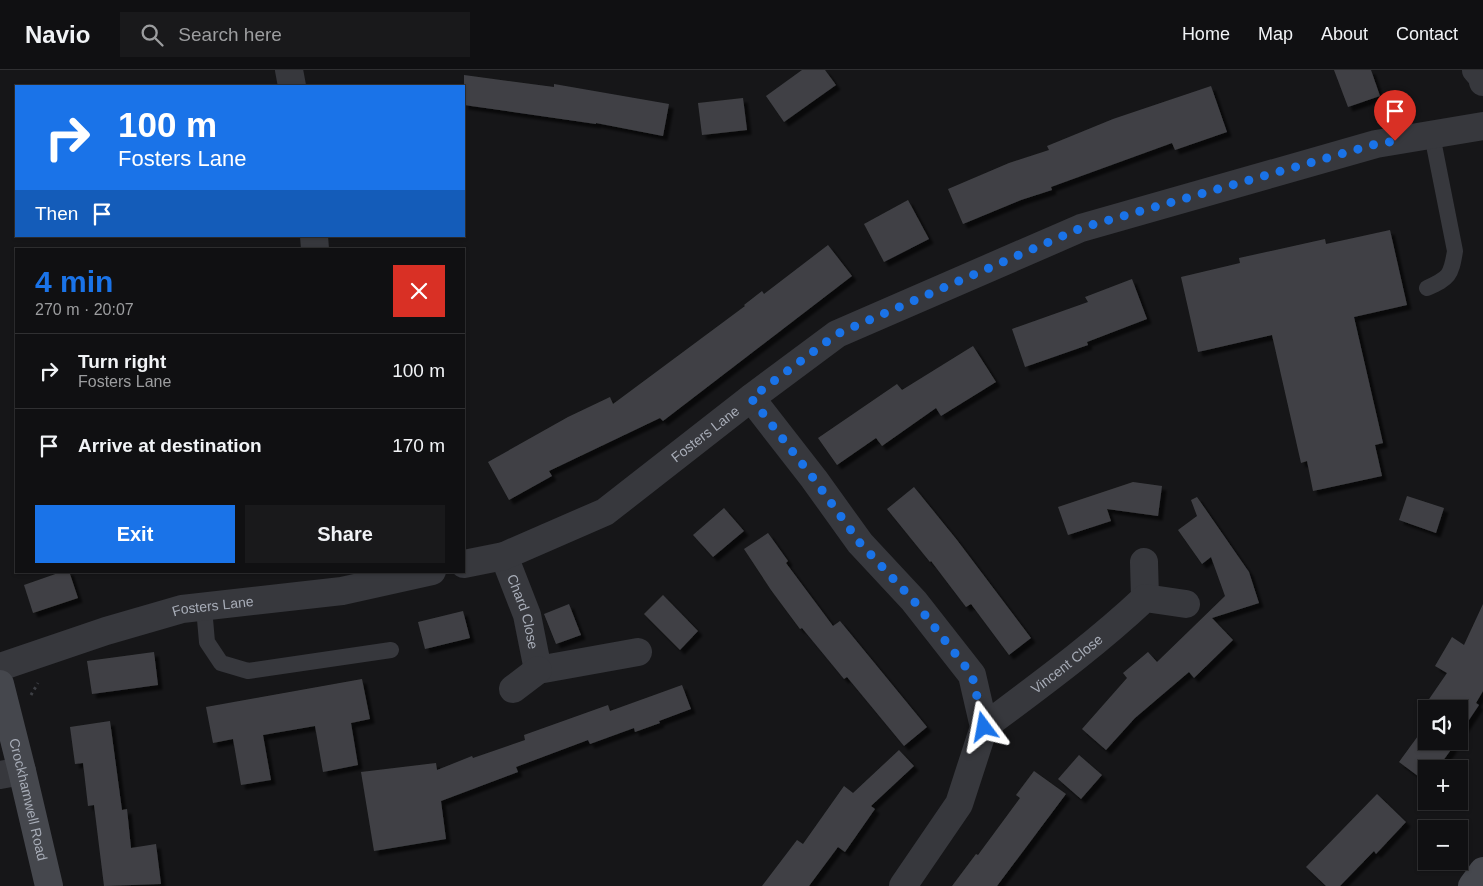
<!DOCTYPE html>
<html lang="en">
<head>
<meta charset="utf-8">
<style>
	:root { --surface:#101012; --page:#19191b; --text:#f1f3f6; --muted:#9c9d9f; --line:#303032; --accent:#1a73e8 }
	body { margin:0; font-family:Helvetica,sans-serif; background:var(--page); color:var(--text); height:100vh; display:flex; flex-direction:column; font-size:19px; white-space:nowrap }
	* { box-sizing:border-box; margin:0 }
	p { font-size:16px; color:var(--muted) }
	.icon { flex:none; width:28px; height:28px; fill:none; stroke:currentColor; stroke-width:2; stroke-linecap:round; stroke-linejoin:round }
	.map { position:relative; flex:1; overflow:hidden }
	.panel { position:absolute; left:15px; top:178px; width:450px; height:325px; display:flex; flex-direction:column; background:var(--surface); border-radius:0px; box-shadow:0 1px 4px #0004,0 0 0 1px var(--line) }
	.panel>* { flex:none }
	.guide { position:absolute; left:15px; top:15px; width:450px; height:152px; border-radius:0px; box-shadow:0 1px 4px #0004,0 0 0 1px var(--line); background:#1a73e8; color:#fff; overflow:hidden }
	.tools { position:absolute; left:1418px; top:630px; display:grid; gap:10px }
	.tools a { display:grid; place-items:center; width:50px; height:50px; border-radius:0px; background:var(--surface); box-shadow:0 1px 4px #0004,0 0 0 1px var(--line); font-size:25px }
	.pin { position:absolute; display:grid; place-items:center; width:42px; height:42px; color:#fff; margin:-51px -21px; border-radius:50% 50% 50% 0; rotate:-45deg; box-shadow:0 0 5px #0007 }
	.pin .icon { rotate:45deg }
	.me { position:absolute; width:55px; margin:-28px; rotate:347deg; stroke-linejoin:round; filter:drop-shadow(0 0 4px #0008) }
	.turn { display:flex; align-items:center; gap:18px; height:105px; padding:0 20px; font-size:22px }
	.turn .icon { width:65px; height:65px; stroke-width:2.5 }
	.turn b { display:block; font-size:35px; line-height:42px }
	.then { display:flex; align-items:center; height:48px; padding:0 20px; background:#0003; gap:10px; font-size:19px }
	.round { display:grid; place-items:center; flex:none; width:52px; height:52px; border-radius:0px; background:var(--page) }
	.overview { display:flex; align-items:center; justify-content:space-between; height:85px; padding:0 20px }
	h1 { font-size:30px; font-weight:700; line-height:38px; color:var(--accent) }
	.action { display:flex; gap:10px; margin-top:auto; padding:10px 20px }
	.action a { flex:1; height:58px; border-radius:0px; background:var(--accent); color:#fff; font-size:20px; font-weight:700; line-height:58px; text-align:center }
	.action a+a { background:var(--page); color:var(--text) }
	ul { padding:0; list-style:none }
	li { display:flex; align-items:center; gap:15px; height:75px; padding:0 20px; border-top:1px solid var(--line) }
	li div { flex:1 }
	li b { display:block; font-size:19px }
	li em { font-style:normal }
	header { display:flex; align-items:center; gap:30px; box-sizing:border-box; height:70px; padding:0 25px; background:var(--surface); border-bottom:1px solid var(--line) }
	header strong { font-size:24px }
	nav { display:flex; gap:28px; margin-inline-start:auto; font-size:18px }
	.search { width:350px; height:45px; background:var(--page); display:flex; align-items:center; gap:12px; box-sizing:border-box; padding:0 18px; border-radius:0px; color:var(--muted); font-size:19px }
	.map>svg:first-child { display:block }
</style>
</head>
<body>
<header>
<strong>Navio</strong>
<div class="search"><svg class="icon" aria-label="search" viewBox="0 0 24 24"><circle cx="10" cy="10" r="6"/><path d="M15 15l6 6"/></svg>Search here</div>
<nav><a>Home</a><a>Map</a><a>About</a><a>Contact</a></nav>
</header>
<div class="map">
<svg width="1483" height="816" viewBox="0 0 1483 816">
	<defs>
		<filter id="shadow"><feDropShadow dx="4.5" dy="4.5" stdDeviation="1" flood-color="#0009"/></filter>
	</defs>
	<rect width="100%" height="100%" fill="#161618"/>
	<g fill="#404145" filter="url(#shadow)">
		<polygon points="802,0 825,0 836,15 784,52 766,26"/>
		<polygon points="1334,0 1371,0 1380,26 1348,37"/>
		<polygon points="464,5 554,17 554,14 669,34 663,66 596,53 596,54 464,35"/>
		<polygon points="1211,16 1227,62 1175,80 1172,73 1051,117 1052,120 1021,130 963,154 948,119 1009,93 1049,80 1047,76 1113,49"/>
		<polygon points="743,28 747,60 702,65 698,33"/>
		<polygon points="908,130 929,169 884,192 864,154"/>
		<polygon points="1390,160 1407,235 1354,247 1383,373 1375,375 1382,406 1313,421 1307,391 1301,393 1272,265 1198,282 1181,207 1240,193 1239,188 1325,169 1326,174"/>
		<polygon points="828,175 852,206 663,351 660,348 549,401 552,406 509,430 488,392 568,347 610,327 613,334 745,236 744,235 762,221 764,224"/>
		<polygon points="1132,209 1147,249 1087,272 1088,275 1025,297 1012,259 1088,232 1085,227"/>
		<polygon points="973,276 996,312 941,346 936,338 882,376 876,368 837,395 818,368 897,314 902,320"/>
		<polygon points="1133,412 1162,416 1158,446 1107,439 1111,451 1068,465 1058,437"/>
		<polygon points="914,417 957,470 1031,568 1009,585 971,534 966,537 931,491 930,492 887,439"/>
		<polygon points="1407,426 1444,438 1436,463 1399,450"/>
		<polygon points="1197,427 1249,502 1259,533 1212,548 1233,570 1194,608 1189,602 1135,648 1106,680 1082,659 1127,608 1123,603 1148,582 1157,592 1225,526 1211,487 1202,494 1178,460 1197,446 1191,430"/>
		<polygon points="724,438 744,461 713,487 693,465"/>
		<polygon points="768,463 788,491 786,493 833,556 840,551 927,657 904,676 847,607 844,609 802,558 800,559 771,520 744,479"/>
		<polygon points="64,501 69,501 78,528 33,543 24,515"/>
		<polygon points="663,525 698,561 680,580 644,544"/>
		<polygon points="569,534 581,565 556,574 544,544"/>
		<polygon points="1483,534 1483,621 1476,633 1479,635 1459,665 1459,639 1430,639 1425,635 1447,603 1435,596 1452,567 1464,575"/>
		<polygon points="463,541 470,568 425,579 418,552"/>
		<polygon points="154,582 158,615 92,624 87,591"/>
		<polygon points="362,609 370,649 351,653 358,695 323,702 315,656 263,665 271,710 241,715 233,669 213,673 206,637"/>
		<polygon points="682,615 691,639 659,651 660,653 635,662 634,658 590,674 588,670 516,697 518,702 441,731 446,769 374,781 361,702 436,693 437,700 472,686 473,688 525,670 524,665 608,635 610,641"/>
		<polygon points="110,651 122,740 127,739 131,778 156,774 161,814 104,816 94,735 88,736 83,693 75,694 70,657"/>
		<polygon points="1426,655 1426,671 1454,671 1451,676 1453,677 1437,699 1426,699 1426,712 1399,692"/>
		<polygon points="899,680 914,696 871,736 875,739 845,782 838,777 809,816 762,816 797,770 803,774 844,716 853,723"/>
		<polygon points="1079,685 1102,705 1081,729 1058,709"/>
		<polygon points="1034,701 1066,724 997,816 952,816 976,784 978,785 1020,728 1016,725"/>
		<polygon points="1377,724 1406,752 1376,784 1374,781 1340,816 1326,816 1306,797"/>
	</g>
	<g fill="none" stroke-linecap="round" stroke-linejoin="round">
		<polyline stroke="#3d3f44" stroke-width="3" stroke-dasharray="2.5 4" stroke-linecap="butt" points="31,625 38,613"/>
		<g stroke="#37383d" stroke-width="16">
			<path d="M 1427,218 C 1449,208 1451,206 1455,181 L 1432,65"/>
			<polyline points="204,538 207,572 221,593 248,601 391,580"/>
		</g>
		<g stroke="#37383d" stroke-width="28">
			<polyline points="289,0 292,16"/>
			<polyline points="1476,0 1482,7 1483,12"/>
			<polyline points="314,166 315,179"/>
			<polyline points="751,328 814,409 860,473 914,531 972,605 984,657 959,734 903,816"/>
			<path id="s1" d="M 504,486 L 527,545 L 538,600 L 638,582"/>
			<polyline points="1144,492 1145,528"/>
			<path id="s2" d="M 464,494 L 504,486 L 605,442 L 751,328 L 837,264 L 1081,158 L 1376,74 L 1483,56"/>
			<path id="s3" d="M 0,597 L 106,561 L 182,539 L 342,521 L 432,501"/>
			<polyline points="513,619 538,600"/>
			<path id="s4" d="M 984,657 C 1040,615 1095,575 1145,528 L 1186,534"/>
			<polyline points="0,705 22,701"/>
		</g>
		<g stroke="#45474d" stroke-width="28">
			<path id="s5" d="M 0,614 L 22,701 L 49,816"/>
			<polyline points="1472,816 1483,801"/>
		</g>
	</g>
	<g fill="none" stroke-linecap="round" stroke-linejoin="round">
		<polyline stroke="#1a73e8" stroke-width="9" stroke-dasharray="0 16.2" points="984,657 972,605 914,531 860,473 814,409 751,328 837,264 1081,158 1376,74 1395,71"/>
	</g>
	<g text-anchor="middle" stroke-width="4" stroke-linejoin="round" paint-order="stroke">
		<g font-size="14" fill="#a8adb8" stroke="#111113">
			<text dy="5" stroke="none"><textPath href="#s2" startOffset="278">Fosters Lane</textPath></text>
			<text dy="5" stroke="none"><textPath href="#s3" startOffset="222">Fosters Lane</textPath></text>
			<text dy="5" stroke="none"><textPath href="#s1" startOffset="59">Chard Close</textPath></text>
			<text dy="5" stroke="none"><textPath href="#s4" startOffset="104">Vincent Close</textPath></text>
			<text dy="5" stroke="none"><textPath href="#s5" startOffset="119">Crockhamwell Road</textPath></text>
		</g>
	</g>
</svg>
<div class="tools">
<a><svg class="icon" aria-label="sound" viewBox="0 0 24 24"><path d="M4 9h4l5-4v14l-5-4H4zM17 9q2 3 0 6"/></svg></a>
<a>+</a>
<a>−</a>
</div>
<div class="pin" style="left:1395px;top:71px;background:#d93025"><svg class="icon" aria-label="arrive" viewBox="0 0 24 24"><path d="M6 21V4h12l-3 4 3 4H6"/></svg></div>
<svg class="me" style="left:984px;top:657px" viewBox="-20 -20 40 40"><path d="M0-17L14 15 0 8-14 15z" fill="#1a73e8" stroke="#fff" stroke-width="4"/></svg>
<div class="guide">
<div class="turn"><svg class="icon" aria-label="right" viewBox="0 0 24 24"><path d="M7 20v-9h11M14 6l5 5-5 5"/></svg><div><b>100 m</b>Fosters Lane</div></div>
<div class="then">Then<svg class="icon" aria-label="arrive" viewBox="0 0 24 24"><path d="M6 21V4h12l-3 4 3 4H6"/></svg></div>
</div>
<section class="panel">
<div class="overview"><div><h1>4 min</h1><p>270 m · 20:07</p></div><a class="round" style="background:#d93025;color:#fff"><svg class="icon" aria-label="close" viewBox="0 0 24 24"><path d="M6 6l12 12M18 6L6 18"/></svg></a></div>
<ul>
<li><svg class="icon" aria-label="right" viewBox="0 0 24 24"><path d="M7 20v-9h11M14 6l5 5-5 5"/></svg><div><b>Turn right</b><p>Fosters Lane</p></div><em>100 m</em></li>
<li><svg class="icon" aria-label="arrive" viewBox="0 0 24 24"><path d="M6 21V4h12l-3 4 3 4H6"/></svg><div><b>Arrive at destination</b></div><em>170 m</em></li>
</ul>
<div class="action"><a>Exit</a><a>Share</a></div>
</section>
</div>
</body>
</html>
